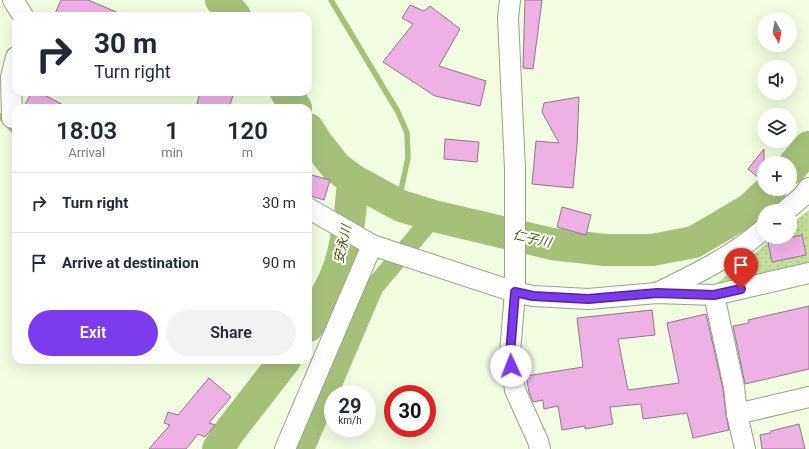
<!DOCTYPE html>
<html lang="en">
<head>
<meta charset="utf-8">
<style>
	:root { --surface:#fff; --page:#f2f2f3; --text:#1f2937; --muted:#747a83; --line:#e0e1e3; --accent:#7c3aed }
	body { margin:0; font-family:Roboto,"Noto Sans JP",sans-serif; background:var(--page); color:var(--text); height:100vh; display:flex; flex-direction:column; font-size:15px; white-space:nowrap }
	* { box-sizing:border-box; margin:0 }
	p { font-size:13px; color:var(--muted) }
	.icon { flex:none; width:22px; height:22px; fill:none; stroke:currentColor; stroke-width:2; stroke-linecap:round; stroke-linejoin:round }
	.map { position:relative; flex:1; overflow:hidden }
	.side { position:absolute; left:12px; top:104px; width:300px; height:260px; display:flex; flex-direction:column; background:var(--surface); border-radius:12px; box-shadow:0 4px 16px #0002 }
	.side>* { flex:none }
	.banner { position:absolute; left:12px; top:12px; width:300px; height:84px; border-radius:12px; box-shadow:0 4px 16px #0002; background:#fff; color:var(--text); overflow:hidden }
	.needle { width:26px; rotate:170deg }
	.controls { position:absolute; left:757px; top:12px; display:grid; gap:8px }
	.controls a { display:grid; place-items:center; width:40px; height:40px; border-radius:50%; background:var(--surface); box-shadow:0 4px 16px #0002; font-size:20px }
	.speed { position:absolute; left:324px; top:385px; display:flex; gap:8px; font-size:20px; font-weight:700; text-align:center }
	.speed>* { display:grid; place-content:center; width:52px; height:52px; border-radius:50%; background:var(--surface); box-shadow:0 4px 16px #0002; line-height:1 }
	.speed small { font-size:10px; font-weight:400 }
	.speed .limit { border:6px solid #d22; background:#fff; color:#111 }
	.pin { position:absolute; display:grid; place-items:center; width:34px; height:34px; color:#fff; margin:-41px -17px; border-radius:50% 50% 50% 0; rotate:-45deg; box-shadow:0 0 4px #0007 }
	.pin .icon { rotate:45deg }
	.me { position:absolute; width:44px; margin:-22px; rotate:358deg; stroke-linejoin:round; filter:drop-shadow(0 0 3px #0008) }
	.turn { display:flex; align-items:center; gap:14px; height:84px; padding:0 16px; font-size:18px }
	.turn .icon { width:52px; height:52px; stroke-width:2.5 }
	.turn b { display:block; font-size:28px; line-height:34px }
	.eta { display:flex; justify-content:space-evenly; align-items:center; height:68px; text-align:center }
	.eta b { font-size:24px; font-weight:600; line-height:28px }
	.primary-button { display:flex; gap:8px; margin-top:auto; padding:8px 16px }
	.primary-button a { flex:1; height:46px; border-radius:24px; background:var(--accent); color:#fff; font-size:16px; font-weight:600; line-height:46px; text-align:center }
	.primary-button a+a { background:var(--page); color:var(--text) }
	ul { padding:0; list-style:none }
	li { display:flex; align-items:center; gap:12px; height:60px; padding:0 16px; border-top:1px solid var(--line) }
	li div { flex:1 }
	li b { display:block; font-size:15px }
	li em { font-style:normal }
	.map>svg:first-child { display:block }
</style>
</head>
<body>
<div class="map">
<svg width="809" height="449" viewBox="0 0 809 449">
	<defs>
		<pattern id="park-dots" width="8" height="8" patternUnits="userSpaceOnUse"><rect width="8" height="8" fill="#c4df98"/><path d="M2 2h.1M6 6h.1" fill="none" stroke="#a8bf82" stroke-width="1.8" stroke-linecap="round"/></pattern>
	</defs>
	<rect width="100%" height="100%" fill="#f1fce0"/>
	<polygon fill="url(#park-dots)" points="809,210 809,267 708,290 775,237 790,237 790,225"/>
	<g fill="none" stroke-linecap="round" stroke-linejoin="round">
		<g stroke="#a6c07a" stroke-width="5.5">
			<polyline points="331,0 398,112 407,133 408,158 401,190 401,206"/>
			<polyline points="0,116 16,134"/>
			<polyline points="271,360 280,365"/>
		</g>
		<polyline stroke="#a6c07a" stroke-width="19" points="305,449 374,287 434,216"/>
		<g stroke="#a6c07a" stroke-width="32">
			<polyline points="221,0 235,16"/>
			<polyline points="286,92 296,108"/>
			<polyline points="308,129 317,143 336,167 353,180 401,206 434,216 552,244 605,250 652,250 694,242 750,209 771,189"/>
			<polyline points="790,169 809,147"/>
			<path d="M 308,326 C 321,304 336,282 342,257 C 349,232 351,205 353,180"/>
			<polyline points="218,449 229,432 285,360"/>
		</g>
	</g>
	<g fill="#eeb1e5" stroke="#8d778a">
		<polygon points="61,0 88,0 126,16 54,16"/>
		<polygon points="525,0 542,0 533,69 523,68"/>
		<polygon points="410,5 424,11 430,6 460,29 439,66 486,81 480,106 435,96 383,62 413,24 402,18"/>
		<polygon points="32,92 39,92 69,108 23,108"/>
		<polygon points="200,92 234,92 229,108 196,108"/>
		<polygon points="579,97 577,145 573,188 532,184 536,141 559,143 542,112 544,103"/>
		<polygon points="445,139 479,142 477,162 444,159"/>
		<polygon points="764,149 764,182 748,169"/>
		<polygon points="308,174 330,180 324,200 308,195"/>
		<polygon points="562,207 591,215 586,235 557,227"/>
		<polygon points="802,235 806,255 772,262 768,242"/>
		<polygon points="809,306 809,369 745,384 733,326 749,323 748,320"/>
		<polygon points="652,310 655,335 618,339 628,390 679,383 667,323 706,314 723,389 726,415 729,430 693,438 687,413 643,419 641,404 610,407 613,424 585,429 585,426 562,430 558,406 544,409 543,400 533,402 529,392 526,376 583,367 577,318"/>
		<polygon points="209,378 231,397 209,423 215,425 205,437 198,434 186,449 149,449 170,425 164,423 168,412 178,415"/>
		<polygon points="799,424 805,449 762,449 760,435 770,433 771,431"/>
	</g>
	<g fill="none" stroke-linecap="round" stroke-linejoin="round">
		<g stroke="#97a288" stroke-width="22">
			<g id="minor">
				<polyline points="13,0 23,16"/>
				<polyline points="510,0 508,18 515,169 515,292 510,353 515,390 538,441 540,449"/>
				<polyline points="12,118 11,77 16,57"/>
				<polyline points="308,208 372,245 515,292 533,296 588,299 657,293 714,295 809,273"/>
				<polyline points="785,211 802,197 809,188"/>
				<path d="M 659,292 C 696,274 733,256 764,229"/>
				<polyline points="714,295 734,387 737,414 745,449"/>
				<polyline points="737,414 809,397"/>
				<polyline points="285,449 372,245"/>
			</g>
		</g>
		<use href="#minor" stroke="#fff" stroke-width="20"/>
	</g>
	<g fill="none" stroke-linecap="round" stroke-linejoin="round">
		<g stroke="#51269a" stroke-width="10">
			<polyline id="route" points="511,366 510,354 515,292 533,296 588,299 657,293 714,295 741,289"/>
		</g>
		<use href="#route" stroke="#7c3aed" stroke-width="7"/>
	</g>
	<g text-anchor="middle" stroke-width="4" stroke-linejoin="round" paint-order="stroke">
		<g font-size="13" font-style="italic" fill="#3e5403" stroke="#fff">
			<text transform="translate(532 238) rotate(13)" y="5">仁子川</text>
			<text transform="translate(342 244) rotate(-78)" y="5">安永川</text>
		</g>
	</g>
</svg>
<div class="controls">
<a><svg class="needle" viewBox="-14 -14 28 28"><path d="M0-13l5 13h-10z" fill="#e53935"/><path d="M0 13l5-13h-10z" fill="#747a83"/></svg></a>
<a><svg class="icon" aria-label="sound" viewBox="0 0 24 24"><path d="M4 9h4l5-4v14l-5-4H4zM17 9q2 3 0 6"/></svg></a>
<a><svg class="icon" aria-label="layers" viewBox="0 0 24 24"><path d="M12 4l9 5-9 5-9-5zM3 14l9 5 9-5"/></svg></a>
<a>+</a>
<a>−</a>
</div>
<div class="speed"><div>29<small>km/h</small></div><div class="limit">30</div></div>
<div class="pin" style="left:741px;top:289px;background:#d93025"><svg class="icon" aria-label="arrive" viewBox="0 0 24 24"><path d="M6 21V4h12l-3 4 3 4H6"/></svg></div>
<svg class="me" style="left:511px;top:366px" viewBox="-20 -20 40 40"><circle r="19" fill="#fff"/><path d="M0-13L10 11 0 6-10 11z" fill="#7c3aed"/></svg>
<div class="banner">
<div class="turn"><svg class="icon" aria-label="right" viewBox="0 0 24 24"><path d="M7 20v-9h11M14 6l5 5-5 5"/></svg><div><b>30 m</b>Turn right</div></div>
</div>
<section class="side">
<div class="eta">
<div><b>18:03</b><p>Arrival</p></div>
<div><b>1</b><p>min</p></div>
<div><b>120</b><p>m</p></div>
</div>
<ul>
<li><svg class="icon" aria-label="right" viewBox="0 0 24 24"><path d="M7 20v-9h11M14 6l5 5-5 5"/></svg><div><b>Turn right</b></div><em>30 m</em></li>
<li><svg class="icon" aria-label="arrive" viewBox="0 0 24 24"><path d="M6 21V4h12l-3 4 3 4H6"/></svg><div><b>Arrive at destination</b></div><em>90 m</em></li>
</ul>
<div class="primary-button"><a>Exit</a><a>Share</a></div>
</section>
</div>
</body>
</html>
